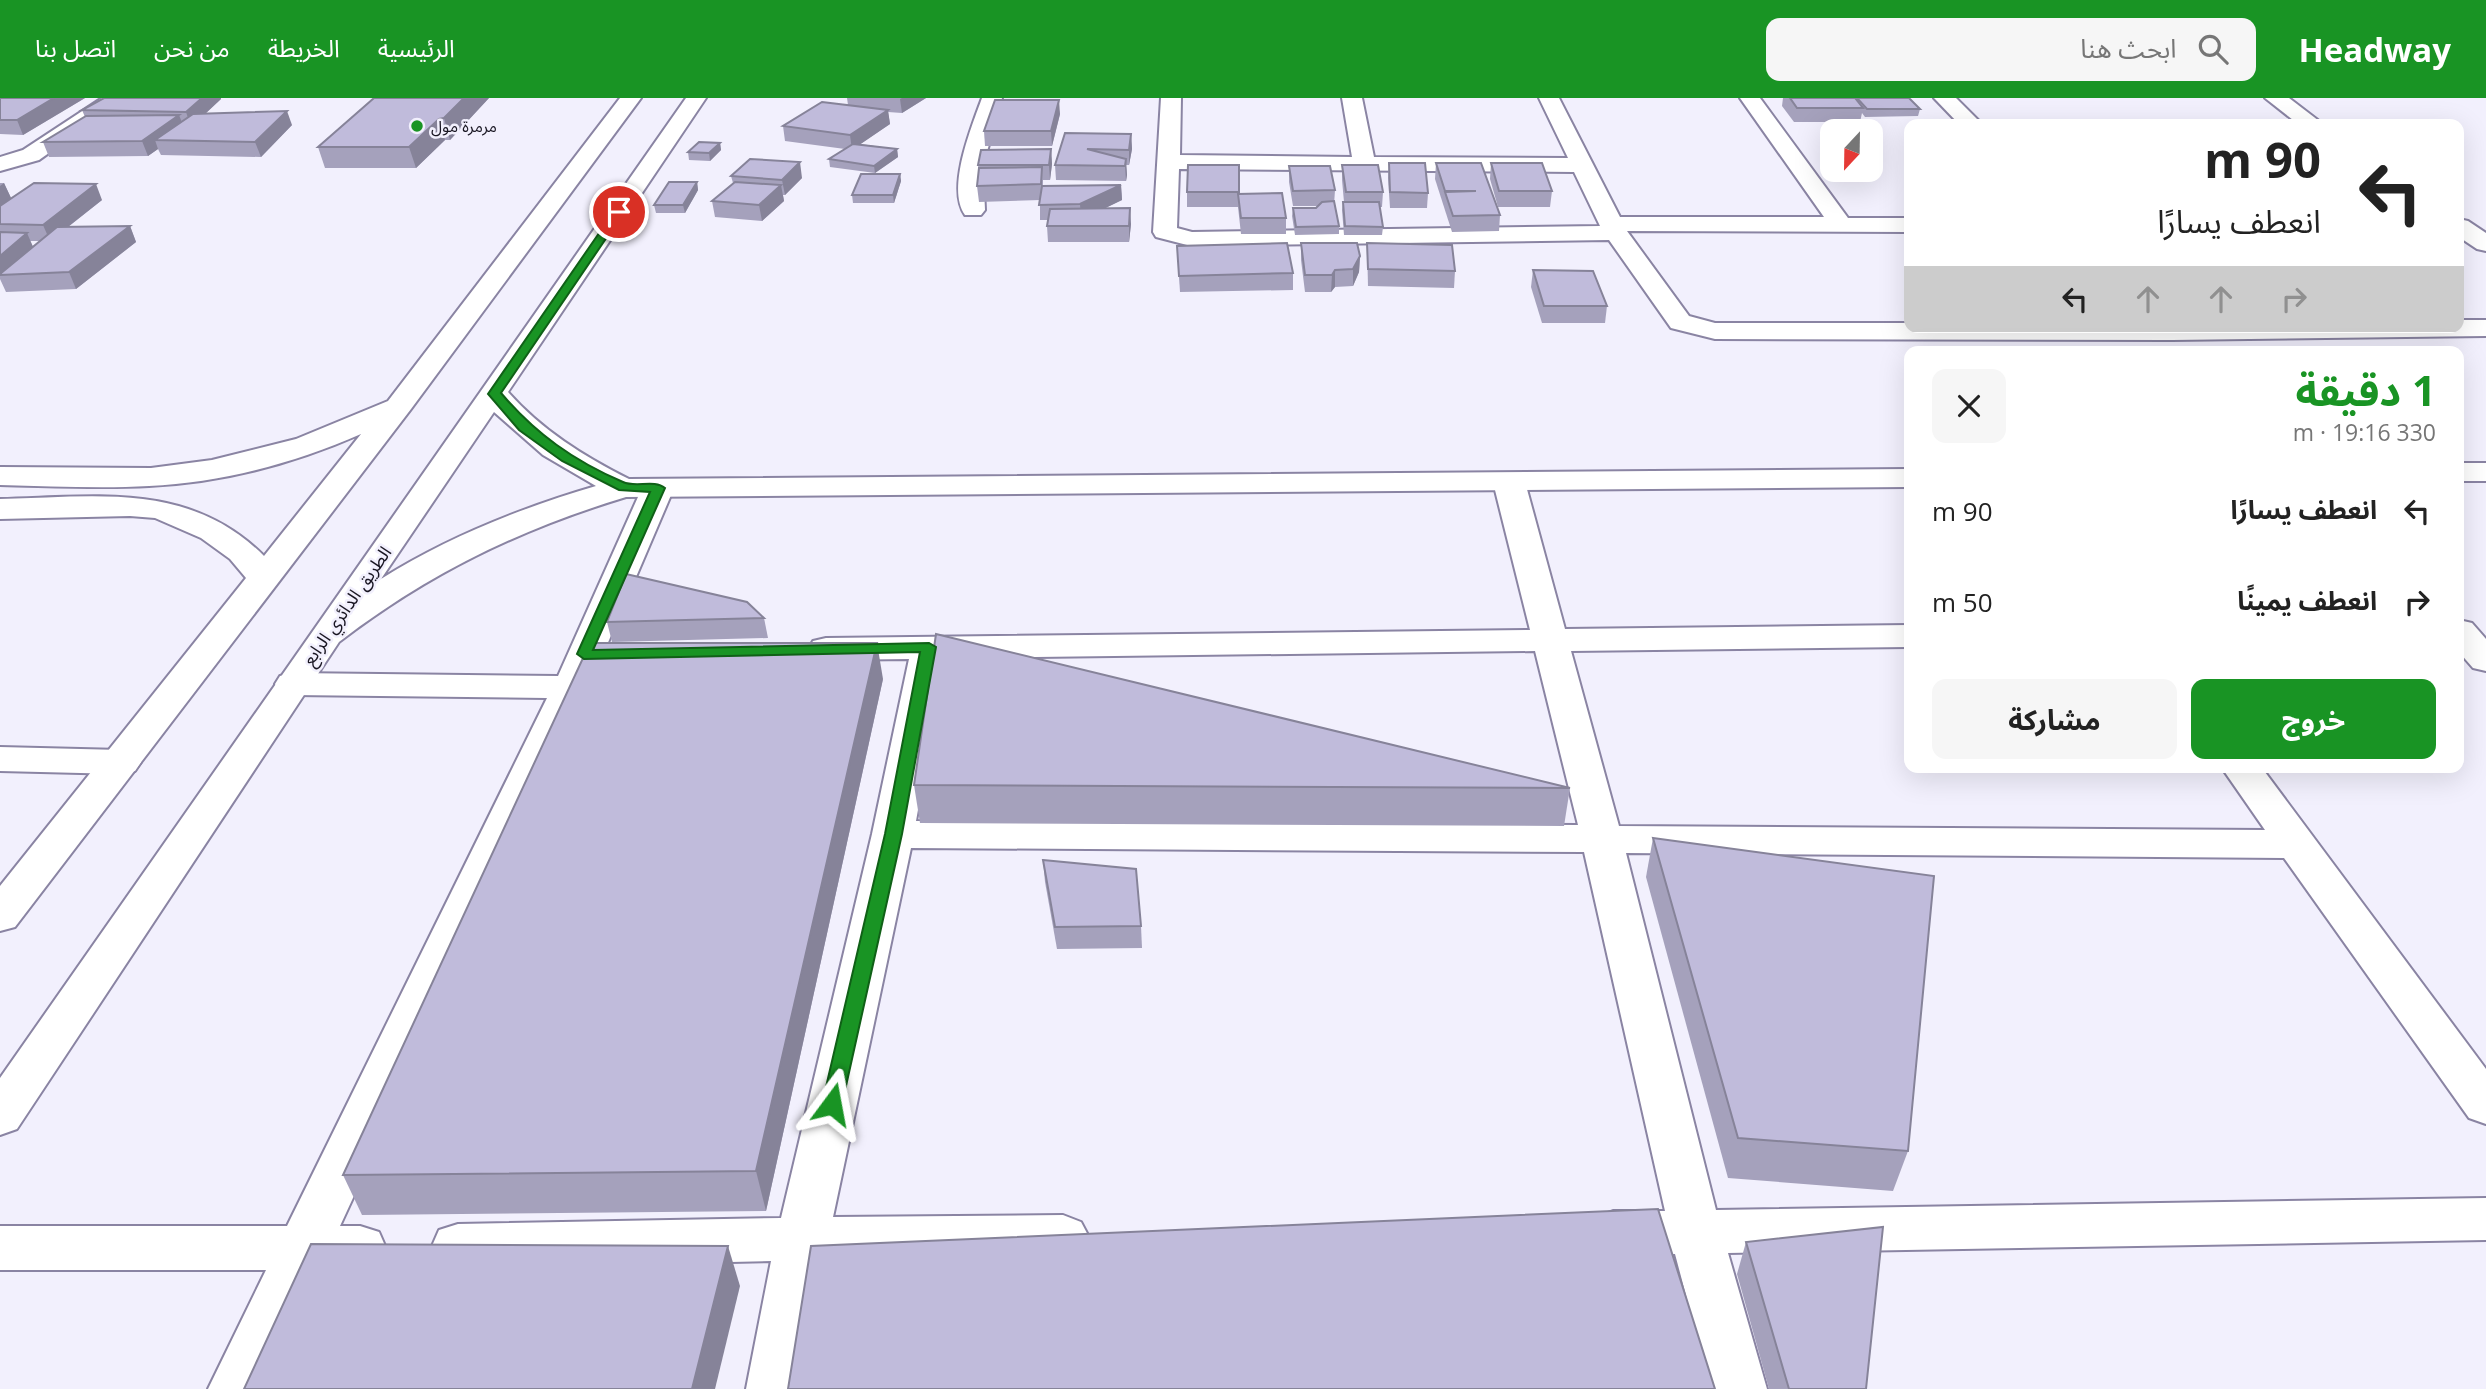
<!DOCTYPE html>
<html lang="ar">
<head>
<meta charset="utf-8">
<style>
	:root { --surface:#fff; --page:#f6f6f6; --text:#222; --muted:#767676; --accent:#199424 }
	body { margin:0; font-family:"Open Sans","Noto Sans Arabic",sans-serif; background:var(--page); color:var(--text); direction:rtl; height:100vh; display:flex; flex-direction:column; font-size:26px; white-space:nowrap }
	* { box-sizing:border-box; margin:0 }
	p { font-size:23px; color:var(--muted) }
	.icon { flex:none; width:38px; height:38px; fill:none; stroke:currentColor; stroke-width:2; stroke-linecap:round; stroke-linejoin:round }
	.map { position:relative; flex:1; overflow:hidden; direction:ltr }
	.panel { position:absolute; left:1904px; top:248px; width:560px; height:427px; display:flex; flex-direction:column; background:var(--surface); border-radius:14px; box-shadow:0 7px 28px #0002; direction:rtl }
	.panel>* { flex:none }
	.banner { position:absolute; left:1904px; top:21px; width:560px; height:214px; border-radius:14px; box-shadow:0 7px 28px #0002; direction:rtl; background:#fff; color:var(--text); overflow:hidden }
	.needle { width:46px; rotate:202deg }
	.buttons { position:absolute; left:1820px; top:21px; display:grid; gap:14px }
	.buttons a { display:grid; place-items:center; width:63px; height:63px; border-radius:14px; background:var(--surface); box-shadow:0 7px 28px #0002; font-size:35px }
	.pin { position:absolute; display:grid; place-items:center; width:60px; height:60px; color:#fff; margin:-30px; border:4px solid #fff; border-radius:50%; box-shadow:0 2px 7px #0007 }
	.me { position:absolute; width:77px; margin:-38px; rotate:13deg; stroke-linejoin:round; filter:drop-shadow(0 0 5px #0008) }
	.turn { display:flex; align-items:center; gap:24px; height:147px; padding:0 28px; font-size:32px }
	.turn .icon { width:91px; height:91px; stroke-width:2.5 }
	.turn b { display:block; font-size:49px; line-height:60px }
	.lanes { display:flex; align-items:center; height:66px; padding:0 28px; background:#0003; justify-content:center; gap:35px; direction:ltr }
	.lanes .off { opacity:.35 }
	.round { display:grid; place-items:center; flex:none; width:74px; height:74px; border-radius:14px; background:var(--page) }
	.overview { display:flex; align-items:center; justify-content:space-between; height:119px; padding:0 28px }
	h1 { font-size:42px; font-weight:700; line-height:52px; color:var(--accent) }
	.cta { display:flex; gap:14px; margin-top:auto; padding:14px 28px }
	.cta a { flex:1; height:80px; border-radius:14px; background:var(--accent); color:#fff; font-size:28px; font-weight:700; line-height:80px; text-align:center }
	.cta a+a { background:var(--page); color:var(--text) }
	ul { padding:0; list-style:none }
	li { display:flex; align-items:center; gap:21px; height:91px; padding:0 28px }
	li div { flex:1 }
	li b { display:block; font-size:26px }
	li em { font-style:normal }
	header { display:flex; align-items:center; gap:42px; box-sizing:border-box; height:98px; padding:0 35px; background:var(--accent); color:#fff }
	header strong { font-size:33px }
	nav { display:flex; gap:38px; margin-inline-start:auto; font-size:24px }
	.search { width:490px; height:63px; background:var(--page); display:flex; align-items:center; gap:18px; box-sizing:border-box; padding:0 24px; border-radius:14px; color:var(--muted); font-size:26px }
	.map>svg:first-child { display:block }
</style>
</head>
<body>
<header>
<strong>Headway</strong>
<div class="search"><svg class="icon" aria-label="search" viewBox="0 0 24 24"><circle cx="10" cy="10" r="6"/><path d="M15 15l6 6"/></svg>ابحث هنا</div>
<nav><a>الرئيسية</a><a>الخريطة</a><a>من نحن</a><a>اتصل بنا</a></nav>
</header>
<div class="map">
<svg width="2486" height="1291" viewBox="0 0 2486 1291">
	<rect width="100%" height="100%" fill="#f2f0fd"/>
	<g fill="none" stroke-linecap="round" stroke-linejoin="round">
		<g stroke="#8a84a3" stroke-width="4">
			<g id="street">
				<polygon points="102,0 126,0 39,62 0,73 0,59 23,52"/>
				<path d="M 982,0 L 1002,0 L 983,68 L 985,112 L 981,117 L 965,117 C 946,90 972,28 982,0 Z"/>
				<path d="M 1161,0 L 1181,0 L 1180,57 L 1352,59 L 1342,0 L 1362,0 L 1374,59 L 1568,60 L 1539,0 L 1559,0 L 1620,119 L 1824,119 L 1740,0 L 1760,0 L 1848,120 L 1909,120 L 1909,134 L 1627,133 L 1689,218 L 1715,225 L 1909,225 L 1909,229 L 2459,229 L 2459,222 L 2486,222 L 2486,238 L 2172,242 L 1715,241 L 1671,230 L 1609,142 L 1191,148 L 1156,139 L 1153,134 ZM 1179,71 L 1574,74 L 1600,128 L 1192,134 L 1177,130 Z"/>
				<polygon points="1934,0 1956,0 1982,26 1959,26"/>
				<polygon points="2265,0 2289,0 2323,26 2298,26"/>
				<polygon points="2459,121 2468,123 2486,135 2486,153 2477,151 2459,139"/>
				<path d="M 1509,375 L 1520,377 L 1525,384 L 1565,531 L 1909,527 L 1909,549 L 1571,553 L 1619,728 L 2265,732 L 2222,670 L 2262,670 L 2486,971 L 2486,1026 L 2469,1020 L 2284,760 L 1626,755 L 1716,1112 L 2486,1100 L 2486,1142 L 1728,1155 L 1767,1291 L 1711,1291 L 1675,1156 L 1613,1157 L 1595,1150 L 1587,1135 L 1595,1120 L 1613,1113 L 1665,1113 L 1584,754 L 911,750 L 833,1119 L 1063,1117 L 1081,1124 L 1089,1139 L 1081,1154 L 1063,1161 L 824,1163 L 802,1291 L 746,1291 L 771,1163 L 458,1170 L 439,1164 L 432,1148 L 439,1132 L 458,1126 L 781,1120 L 872,736 L 909,561 L 826,562 L 813,559 L 808,551 L 813,543 L 826,540 L 1530,532 L 1493,384 L 1498,377 ZM 1535,553 L 1578,727 L 916,723 L 945,560 Z"/>
				<polygon points="658,381 669,383 674,390 589,589 340,1128 360,1128 379,1134 386,1150 379,1166 360,1172 319,1172 264,1291 208,1291 266,1172 0,1172 0,1128 287,1128 547,600 293,597 280,594 275,586 280,578 293,575 558,578 642,390 647,383"/>
				<polygon points="2459,522 2472,525 2486,541 2486,573 2473,570 2459,554"/>
				<polygon points="0,649 121,652 135,655 141,664 135,673 121,676 0,673"/>
			</g>
		</g>
		<g stroke="#8a84a3" stroke-width="4">
			<g id="primary">
				<path d="M 620,0 L 641,0 L 411,311 L 15,829 L 0,833 L 0,788 L 246,480 L 230,461 L 201,440 L 155,420 L 130,418 L 0,421 L 0,401 C 96,399 189,383 264,458 L 361,336 C 295,365 221,385 149,388 C 100,391 50,388 0,387 L 0,369 L 151,370 L 212,362 L 296,341 L 388,303 Z"/>
				<path d="M 686,0 L 706,0 L 508,294 C 542,332 583,358 629,381 L 1909,371 L 1909,389 L 626,399 C 518,432 429,475 339,544 L 17,1031 L 0,1037 L 0,980 ZM 494,314 L 543,357 L 596,388 C 521,410 448,439 381,481 Z"/>
				<rect x="2459" y="365" width="27" height="18"/>
			</g>
		</g>
		<use href="#street" fill="#fff" fill-rule="evenodd"/>
		<use href="#primary" fill="#fff" fill-rule="evenodd"/>
	</g>
	<g fill="#a5a1bc" fill-rule="evenodd">
		<polygon points="0,0 85,0 23,37 0,36"/>
		<polygon points="104,0 221,0 221,1 206,15 292,27 261,59 161,57 158,51 148,58 49,59 43,44 85,19 82,12"/>
		<polygon points="374,0 489,0 450,42 445,42 416,70 325,70 318,49"/>
		<polygon points="847,0 926,0 902,15 888,14 890,26 860,46 897,51 898,59 875,75 830,69 829,61 845,51 785,43 783,28 848,7"/>
		<polygon points="1783,0 1909,0 1920,11 1918,18 1865,19 1862,15 1860,24 1794,24 1782,8"/>
		<polygon points="1060,16 1052,48 985,48 984,33"/>
		<polygon points="1065,35 1131,36 1132,51 1129,67 1126,67 1127,77 1126,83 1056,82 1055,67"/>
		<polygon points="720,45 721,52 710,63 689,62 688,54"/>
		<polygon points="1051,51 1052,66 1050,82 1043,82 1043,88 1121,87 1122,102 1105,110 1131,126 1129,144 1048,144 1047,128 1048,122 1040,122 1040,102 979,104 977,88 979,76 978,67"/>
		<polygon points="1389,65 1428,95 1427,110 1390,110 1388,80"/>
		<polygon points="1436,65 1500,117 1499,133 1452,134 1435,81"/>
		<polygon points="1491,65 1552,93 1550,109 1498,109 1490,81"/>
		<polygon points="1239,67 1239,96 1286,120 1286,136 1241,136 1238,109 1187,109 1187,94"/>
		<polygon points="1342,67 1383,94 1382,109 1380,109 1383,129 1382,137 1344,137 1342,112 1343,104 1344,104 1342,82"/>
		<polygon points="1289,68 1335,92 1334,107 1339,128 1339,136 1295,137 1292,118 1293,110 1316,110 1317,108 1293,108 1289,84"/>
		<polygon points="900,76 901,83 894,105 853,105 852,97"/>
		<polygon points="731,78 802,80 785,97 783,97 784,103 762,123 715,119 712,103 733,85"/>
		<polygon points="697,84 698,92 685,115 656,115 654,107"/>
		<path d="M 0,85 L 4,85 L 11,100 L 102,102 L 68,129 L 130,128 L 136,144 L 76,191 L 6,194 L 0,181 ZM 30,143 L 40,143 L 33,149 Z"/>
		<polygon points="1301,145 1360,158 1359,174 1353,188 1335,189 1331,194 1305,194 1301,162"/>
		<polygon points="1367,145 1455,173 1454,190 1368,188"/>
		<polygon points="1177,148 1293,175 1293,192 1180,194"/>
		<polygon points="1533,172 1607,208 1605,225 1542,225 1531,189"/>
		<polygon points="764,520 768,540 612,544 607,524"/>
		<polygon points="883,581 766,1113 362,1117 343,1077"/>
		<polygon points="914,687 1570,690 1564,728 920,725"/>
		<polygon points="1653,740 1908,1053 1893,1093 1728,1080 1646,779"/>
		<polygon points="1043,762 1141,828 1142,850 1057,851 1045,784"/>
		<polygon points="1746,1144 1866,1291 1769,1291 1737,1176"/>
	</g>
	<g fill="#868399">
		<polygon points="54,0 85,0 23,37 17,22"/>
		<polygon points="202,0 221,0 221,1 191,29 186,14"/>
		<polygon points="464,0 489,0 450,42 444,20"/>
		<polygon points="902,0 926,0 902,15 900,1"/>
		<polygon points="1059,2 1060,16 1052,48 1051,33"/>
		<polygon points="888,12 890,26 852,52 850,37"/>
		<polygon points="287,13 292,27 261,59 255,44"/>
		<polygon points="179,17 185,32 155,42 158,51 148,58 142,43"/>
		<polygon points="439,21 445,42 416,70 409,49"/>
		<polygon points="1131,36 1132,51 1129,67 1129,52"/>
		<polygon points="720,45 721,52 710,63 709,55"/>
		<polygon points="897,51 898,59 875,75 874,68"/>
		<polygon points="1051,51 1052,66 1050,82 1049,67"/>
		<polygon points="1126,61 1127,77 1126,83 1125,68"/>
		<polygon points="800,64 802,80 785,97 782,82"/>
		<polygon points="900,76 901,83 894,105 893,97"/>
		<polygon points="697,84 698,92 685,115 683,107"/>
		<polygon points="4,85 11,100 0,109 0,88"/>
		<polygon points="96,86 102,102 50,143 43,127"/>
		<polygon points="781,87 784,103 762,123 759,107"/>
		<polygon points="1121,87 1122,102 1081,122 1080,106"/>
		<polygon points="1130,110 1131,126 1129,144 1129,128"/>
		<polygon points="130,128 136,144 76,191 69,174"/>
		<polygon points="27,135 34,151 0,177 0,158"/>
		<polygon points="1360,158 1359,174 1353,188 1353,171"/>
		<polygon points="1335,172 1335,189 1331,194 1332,177"/>
		<polygon points="877,545 883,581 766,1113 756,1073"/>
		<polygon points="728,1148 740,1188 715,1291 692,1291"/>
	</g>
	<g fill="#c0bbdb" stroke="#868399" stroke-width="2">
		<polygon points="0,0 54,0 17,22 0,22"/>
		<polygon points="104,0 202,0 186,14 82,12"/>
		<polygon points="374,0 464,0 444,20 439,21 409,49 318,49"/>
		<polygon points="1790,0 1855,0 1863,10 1797,10"/>
		<polygon points="1857,0 1909,0 1920,11 1867,11"/>
		<polygon points="995,2 1059,2 1051,33 984,33"/>
		<polygon points="822,4 888,12 850,37 783,28"/>
		<polygon points="287,13 255,44 155,42 193,16"/>
		<polygon points="179,17 142,43 43,44 86,18"/>
		<polygon points="1065,35 1131,36 1129,52 1087,51 1126,61 1125,68 1055,67"/>
		<polygon points="699,44 720,45 709,55 688,54"/>
		<polygon points="853,46 897,51 874,68 829,61"/>
		<polygon points="1051,51 1049,67 978,67 981,52"/>
		<polygon points="750,61 800,64 782,82 731,78"/>
		<polygon points="1389,65 1425,65 1428,95 1390,94"/>
		<polygon points="1436,65 1481,65 1500,117 1453,118 1445,94 1476,93 1445,93"/>
		<polygon points="1491,65 1542,65 1552,93 1499,93"/>
		<polygon points="1188,67 1239,67 1239,94 1187,94"/>
		<polygon points="1342,67 1378,67 1383,94 1346,94"/>
		<polygon points="1289,68 1330,68 1335,92 1293,93"/>
		<polygon points="1042,69 1041,86 977,88 979,70"/>
		<polygon points="861,76 900,76 893,97 852,97"/>
		<polygon points="669,84 697,84 683,107 654,107"/>
		<polygon points="735,84 781,87 759,107 712,103"/>
		<polygon points="34,85 96,86 43,127 0,126 0,108"/>
		<polygon points="1121,87 1080,106 1039,107 1042,88"/>
		<polygon points="1282,95 1286,120 1241,120 1238,96"/>
		<polygon points="1334,103 1339,128 1296,129 1293,110 1316,110 1322,104"/>
		<polygon points="1343,104 1379,104 1383,129 1345,128"/>
		<polygon points="1130,110 1129,128 1047,128 1050,111"/>
		<polygon points="130,128 69,174 0,177 0,176 57,129"/>
		<polygon points="0,134 27,135 0,158"/>
		<polygon points="1287,145 1293,175 1179,178 1177,148"/>
		<polygon points="1301,145 1357,145 1360,158 1353,171 1335,172 1332,177 1305,177"/>
		<polygon points="1367,145 1452,147 1455,173 1368,171"/>
		<polygon points="1533,172 1593,173 1607,208 1544,208"/>
		<polygon points="626,476 747,504 764,520 607,524"/>
		<polygon points="936,536 1570,690 914,687"/>
		<polygon points="590,545 877,545 756,1073 343,1077"/>
		<polygon points="1653,740 1934,778 1908,1053 1738,1040"/>
		<polygon points="1043,762 1136,771 1141,828 1055,829"/>
		<polygon points="1658,1111 1715,1291 788,1291 811,1148"/>
		<polygon points="1883,1129 1866,1291 1789,1291 1746,1144"/>
		<polygon points="311,1146 728,1148 692,1291 244,1291"/>
	</g>
	<path fill="#199424" stroke="#106017" stroke-width="2" d="M 615,112 L 624,114 L 501,295 C 536,336 574,363 623,384 C 636,390 654,381 665,390 L 593,552 L 929,545 L 936,549 L 902,736 L 842,1006 L 840,1011 L 832,1013 L 825,1011 L 822,1006 L 885,736 L 920,554 L 584,561 L 577,556 L 650,394 L 619,392 L 562,363 L 519,332 L 488,296 Z"/>
	<circle fill="#199424" stroke="#f2f0fd" stroke-width="2.5" cx="417" cy="28" r="7"/>
	<g text-anchor="middle" stroke-width="5" stroke-linejoin="round" paint-order="stroke">
		<g font-size="16" fill="#191622" stroke="#f2f0fd" text-anchor="start">
			<text x="431" y="34">مرمرة مول</text>
		</g>
		<g font-size="18" fill="#191622" stroke="#f2f0fd">
			<text transform="translate(347 508) rotate(-55)" y="6">الطريق الدائري الرابع</text>
		</g>
	</g>
</svg>
<div class="buttons">
<a><svg class="needle" viewBox="-14 -14 28 28"><path d="M0-13l5 13h-10z" fill="#e53935"/><path d="M0 13l5-13h-10z" fill="#767676"/></svg></a>
</div>
<div class="pin" style="left:619px;top:114px;background:#d93025"><svg class="icon" aria-label="arrive" viewBox="0 0 24 24"><path d="M6 21V4h12l-3 4 3 4H6"/></svg></div>
<svg class="me" style="left:832px;top:1006px" viewBox="-20 -20 40 40"><path d="M0-17L14 15 0 8-14 15z" fill="#199424" stroke="#fff" stroke-width="4"/></svg>
<div class="banner">
<div class="turn"><svg class="icon" aria-label="left" viewBox="0 0 24 24"><path d="M17 20v-9H6M10 6l-5 5 5 5"/></svg><div><b>90 m</b>انعطف يسارًا</div></div>
<div class="lanes"><svg class="icon" aria-label="left" viewBox="0 0 24 24"><path d="M17 20v-9H6M10 6l-5 5 5 5"/></svg><svg class="icon off" aria-label="ahead" viewBox="0 0 24 24"><path d="M12 20V5M6 11l6-6 6 6"/></svg><svg class="icon off" aria-label="ahead" viewBox="0 0 24 24"><path d="M12 20V5M6 11l6-6 6 6"/></svg><svg class="icon off" aria-label="right" viewBox="0 0 24 24"><path d="M7 20v-9h11M14 6l5 5-5 5"/></svg></div>
</div>
<section class="panel">
<div class="overview"><div><h1>1 دقيقة</h1><p>330 m · 19:16</p></div><a class="round"><svg class="icon" aria-label="close" viewBox="0 0 24 24"><path d="M6 6l12 12M18 6L6 18"/></svg></a></div>
<ul>
<li><svg class="icon" aria-label="left" viewBox="0 0 24 24"><path d="M17 20v-9H6M10 6l-5 5 5 5"/></svg><div><b>انعطف يسارًا</b></div><em>90 m</em></li>
<li><svg class="icon" aria-label="right" viewBox="0 0 24 24"><path d="M7 20v-9h11M14 6l5 5-5 5"/></svg><div><b>انعطف يمينًا</b></div><em>50 m</em></li>
</ul>
<div class="cta"><a>خروج</a><a>مشاركة</a></div>
</section>
</div>
</body>
</html>
